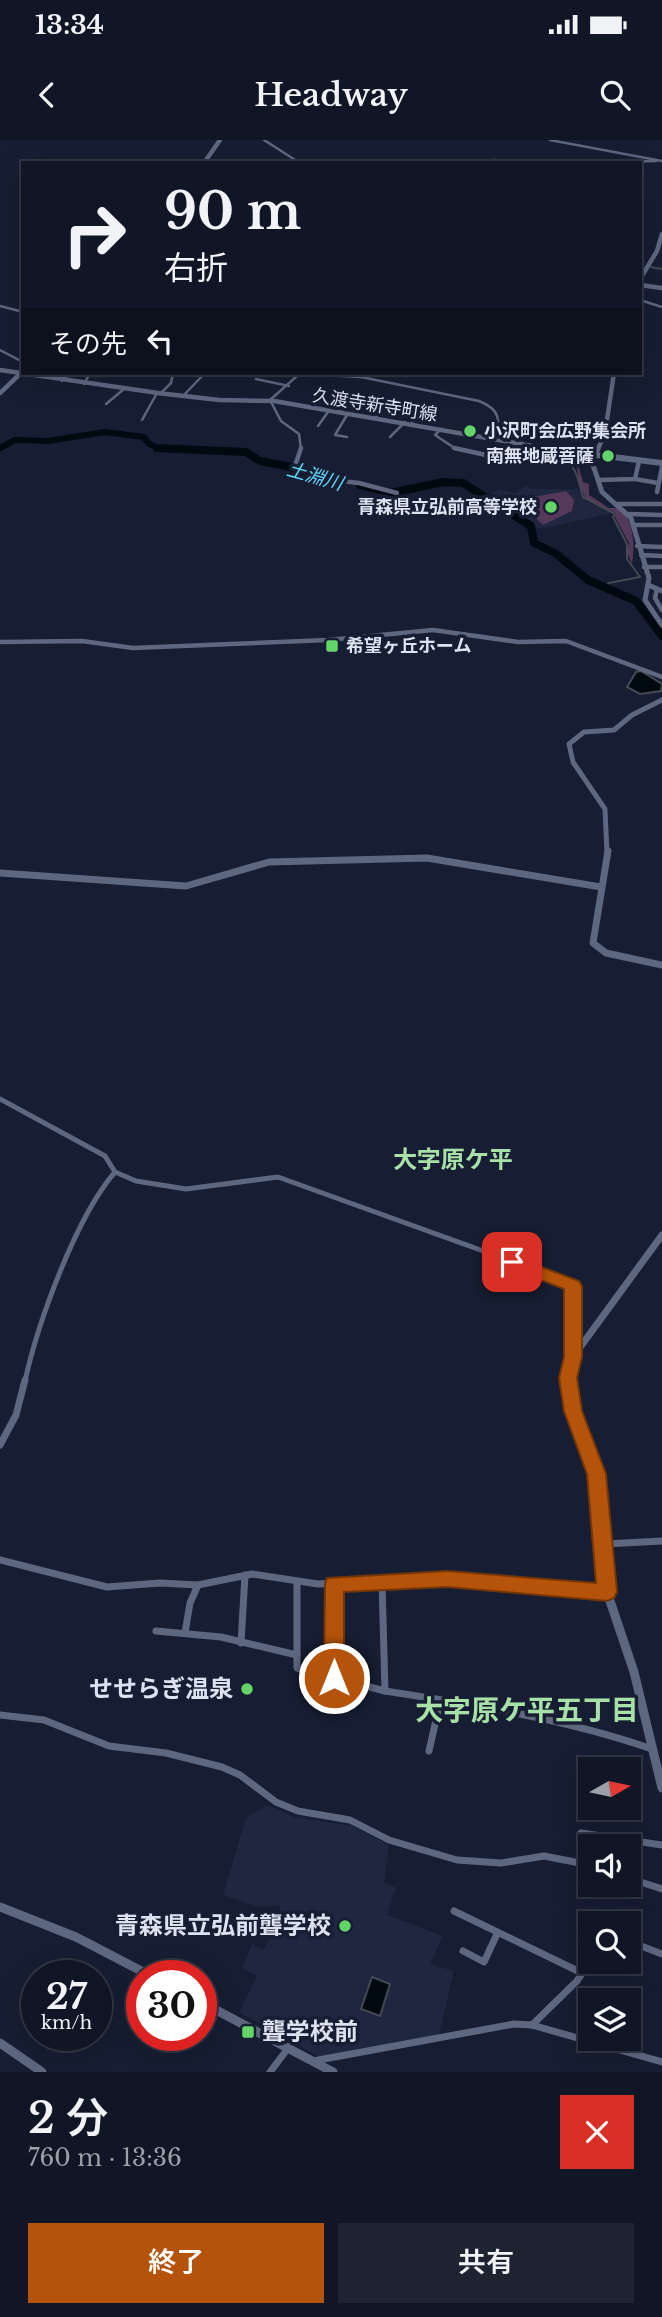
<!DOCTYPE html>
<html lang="ja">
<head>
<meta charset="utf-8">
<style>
	:root { --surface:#111626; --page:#1e2332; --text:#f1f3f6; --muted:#9c9fa7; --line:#303543; --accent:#b45309 }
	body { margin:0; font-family:"Libre Baskerville","Noto Sans JP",serif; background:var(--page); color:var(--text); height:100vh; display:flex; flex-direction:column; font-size:26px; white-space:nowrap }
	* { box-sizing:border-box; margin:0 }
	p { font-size:23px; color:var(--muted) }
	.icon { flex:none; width:38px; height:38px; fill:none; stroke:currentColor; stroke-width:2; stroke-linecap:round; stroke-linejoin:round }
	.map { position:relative; height:1932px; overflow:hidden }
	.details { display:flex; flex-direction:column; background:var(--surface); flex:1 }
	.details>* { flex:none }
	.guide { position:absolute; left:21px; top:21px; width:621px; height:214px; border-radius:0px; box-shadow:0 7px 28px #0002,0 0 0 2px var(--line); background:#111626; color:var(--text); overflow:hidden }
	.needle { width:46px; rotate:81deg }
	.fabs { position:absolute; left:578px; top:1617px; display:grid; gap:14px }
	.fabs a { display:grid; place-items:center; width:63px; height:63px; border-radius:0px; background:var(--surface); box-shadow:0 7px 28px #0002,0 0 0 2px var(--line); font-size:35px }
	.speed { position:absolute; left:21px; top:1820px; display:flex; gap:14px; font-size:35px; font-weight:700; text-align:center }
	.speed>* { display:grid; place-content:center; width:91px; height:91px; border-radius:50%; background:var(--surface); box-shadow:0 7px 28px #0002,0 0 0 2px var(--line); line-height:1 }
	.speed small { font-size:18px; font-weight:400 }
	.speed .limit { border:10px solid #d22; background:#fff; color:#111 }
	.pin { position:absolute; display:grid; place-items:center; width:60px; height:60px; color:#fff; margin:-30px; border-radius:14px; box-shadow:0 4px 10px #0006 }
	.me { position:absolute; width:77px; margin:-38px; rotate:0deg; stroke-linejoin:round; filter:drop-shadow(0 0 5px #0008) }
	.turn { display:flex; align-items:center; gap:24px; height:147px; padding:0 28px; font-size:32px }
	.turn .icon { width:91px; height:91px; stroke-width:2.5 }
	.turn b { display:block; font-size:49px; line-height:60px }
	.then { display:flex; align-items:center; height:66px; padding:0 28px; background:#0003; gap:14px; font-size:26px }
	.round { display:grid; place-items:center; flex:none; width:74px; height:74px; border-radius:0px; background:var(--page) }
	.head { display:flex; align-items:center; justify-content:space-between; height:119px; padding:0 28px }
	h1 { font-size:42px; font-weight:600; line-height:52px }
	.primary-button { display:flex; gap:14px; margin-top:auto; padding:14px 28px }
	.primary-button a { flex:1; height:80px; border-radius:0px; background:var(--accent); color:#fff; font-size:28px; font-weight:600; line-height:80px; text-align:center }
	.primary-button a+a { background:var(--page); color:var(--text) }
	.status { display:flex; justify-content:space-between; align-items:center; height:49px; padding:0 35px; background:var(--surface); direction:ltr }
	.status svg { height:19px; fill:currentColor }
	header { display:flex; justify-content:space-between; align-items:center; height:91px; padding:0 28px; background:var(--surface); font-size:32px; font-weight:600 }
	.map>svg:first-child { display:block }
</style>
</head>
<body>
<div class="status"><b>13:34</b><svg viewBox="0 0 49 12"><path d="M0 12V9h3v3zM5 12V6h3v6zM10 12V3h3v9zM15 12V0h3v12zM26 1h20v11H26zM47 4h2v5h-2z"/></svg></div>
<header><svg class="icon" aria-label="back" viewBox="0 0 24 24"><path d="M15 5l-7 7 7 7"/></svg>Headway<svg class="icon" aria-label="search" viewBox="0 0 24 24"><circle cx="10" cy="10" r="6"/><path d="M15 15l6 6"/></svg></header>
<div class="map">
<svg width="662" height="1932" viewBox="0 0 662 1932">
	<rect width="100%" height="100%" fill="#171d32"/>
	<g fill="#1e2640">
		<polygon points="526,346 531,349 579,349 586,361 613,373 540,389 517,377 490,355 498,349 514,353"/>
		<polygon points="268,1665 293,1677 352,1686 389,1705 384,1742 396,1748 387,1775 443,1796 430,1824 454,1831 439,1895 321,1918 239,1872 257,1836 242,1828 252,1804 264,1810 279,1775 280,1766 258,1767 223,1755 246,1678"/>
	</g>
	<g fill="#55395a">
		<path d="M 550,312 L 576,318 L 583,342 L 589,344 L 589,355 L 609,368 L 621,368 C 634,384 635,405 632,424 L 627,412 L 629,403 L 615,377 L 616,373 L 586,359 L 579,344 L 577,328 L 570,320 L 546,313 Z"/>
		<polygon points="566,351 574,360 572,371 543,385 517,360"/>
	</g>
	<g fill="#000910" stroke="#424a53" stroke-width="2">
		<polygon points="641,531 662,544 661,551 640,554 627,547 636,532"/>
		<polygon points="372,1837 390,1844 380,1876 361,1869"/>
	</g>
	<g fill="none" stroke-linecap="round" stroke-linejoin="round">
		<g stroke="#424a53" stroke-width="2">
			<polyline points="651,127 662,129"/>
			<path d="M 544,313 C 575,322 575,326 583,357 L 615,374 L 613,377 L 627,404 L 627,419 L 640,437 L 609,443 L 603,448"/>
		</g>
		<polyline stroke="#000910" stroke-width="6" points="0,308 15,300 48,301 105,292 144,297 149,304 161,309"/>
		<g stroke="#000910" stroke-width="8">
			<polyline points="157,308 246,312 260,321 291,327 305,337 323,340"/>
			<polyline points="360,345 391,353 443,342 463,343 531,386 534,403 555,413 588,440 636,461 662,496"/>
		</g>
		<g stroke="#5e6780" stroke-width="2.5">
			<polyline points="264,0 300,23"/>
			<polyline points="550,0 662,21"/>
			<polyline points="457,23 494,20 544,23"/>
			<polyline points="585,23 656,21"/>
			<polyline points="640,160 662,167"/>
			<polyline points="0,166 23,172"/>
			<polyline points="0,210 23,222"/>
			<path d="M 285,233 L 361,237 L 479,261 C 499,269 503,280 492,299"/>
			<polyline points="297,236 270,260 281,281 299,294 301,309"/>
			<polyline points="361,237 373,233"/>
			<polyline points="256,239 289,246"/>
			<polyline points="62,241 69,233"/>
			<polyline points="84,244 90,233"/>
			<polyline points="161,253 171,243 173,233"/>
			<polyline points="183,256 205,233"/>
			<polyline points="106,264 124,249"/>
			<polyline points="384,267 402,265"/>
			<polyline points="347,275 335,295 347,297"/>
			<polyline points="376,277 391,258"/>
			<polyline points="142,280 157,253"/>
			<polyline points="411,284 421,271 419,267"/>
			<polyline points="318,286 328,272"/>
			<polyline points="440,290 435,295 456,309"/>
			<polyline points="390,297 405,282"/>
		</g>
		<g stroke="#5e6780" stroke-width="4.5">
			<polyline points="301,308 295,326 313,338 359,343 397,353"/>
			<polyline points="454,308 509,320"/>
			<polyline points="635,339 658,343"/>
			<polyline points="598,340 635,339 639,321"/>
			<polyline points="657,352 662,327"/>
			<polyline points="617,364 662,364"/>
			<polyline points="629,374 662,375"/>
			<polyline points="633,385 662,385"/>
			<polyline points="637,406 662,407"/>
			<polyline points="641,415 662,416"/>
			<polyline points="644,427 662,427"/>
			<polyline points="657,449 655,458 662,470"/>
			<polyline points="0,502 82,501 133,508 328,500 433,490 518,502 566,501 662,537"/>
		</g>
		<g stroke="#5e6780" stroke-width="5">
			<polyline points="0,959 105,1016 115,1032 136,1041 186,1049 278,1037 569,1142 574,1151 573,1217"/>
			<path d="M 25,1241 C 38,1182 76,1077 115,1032"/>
		</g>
		<g stroke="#5e6780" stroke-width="7">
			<polyline points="0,1305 16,1275 25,1240"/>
			<polyline points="605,1404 662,1401"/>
			<polyline points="0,1420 107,1447 160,1443 198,1445 252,1434 318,1444 447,1439 606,1452"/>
			<polyline points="297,1443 297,1528 385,1551 382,1442"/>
			<polyline points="334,1444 334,1538"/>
			<polyline points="156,1491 221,1497 297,1515"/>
			<polyline points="185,1493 190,1463 198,1445"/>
			<polyline points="241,1503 245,1435"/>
			<path d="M 385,1551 C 476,1565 565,1579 652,1609"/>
			<polyline points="0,1575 44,1580 109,1606 166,1613 222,1627 240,1635 276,1662 298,1671 350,1680 389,1700 457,1720 501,1723 544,1716 590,1725"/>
			<polyline points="429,1611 440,1562"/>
			<polyline points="581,1693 662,1705"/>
			<polyline points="628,1738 662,1749"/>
			<polyline points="454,1771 582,1833"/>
			<polyline points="628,1801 662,1814"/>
			<polyline points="463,1811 484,1822 497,1794"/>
			<polyline points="532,1885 577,1841 590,1821"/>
			<polyline points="313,1921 514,1884 532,1885 662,1922"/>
			<polyline points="270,1932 289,1907"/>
		</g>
		<g stroke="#5e6780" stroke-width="4.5">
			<polyline points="204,23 220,0"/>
			<polyline points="640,139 657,111 662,94"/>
			<polyline points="640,145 662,148"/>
			<polyline points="0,253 23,231"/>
			<polyline points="598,309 605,293 614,233"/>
		</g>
		<g stroke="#5e6780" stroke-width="5">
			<polyline points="598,308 592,322 602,352 631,378 649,438 645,460 662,485"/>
			<polyline points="648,445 662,451"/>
			<polyline points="607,713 605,669 573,622 569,604 584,592 614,590 632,575 662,560"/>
		</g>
		<g stroke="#5e6780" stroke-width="7">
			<polyline points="608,711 593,803 606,813 662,825"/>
			<polyline points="0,733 186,746 269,722 427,718 601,747"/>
			<polyline points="568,1241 573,1217 662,1095"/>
		</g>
		<g stroke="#5e6780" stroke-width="9">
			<polyline points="568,1240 570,1258 596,1334 607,1452 634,1532 662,1648"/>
			<polyline points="0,1767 76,1797 151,1836"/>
			<polyline points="201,1862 333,1932"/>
			<polyline points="0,1903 42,1932"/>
		</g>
		<polyline stroke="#5e6780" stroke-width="4.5" points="0,230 158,253 219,260 274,261 550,309"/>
		<polyline stroke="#5e6780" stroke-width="6" points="539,308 662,323"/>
	</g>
	<polygon fill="#b45309" stroke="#753606" stroke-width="2" points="512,1116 579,1141 582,1146 582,1217 577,1238 582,1271 606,1334 617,1452 614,1458 607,1461 447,1447 344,1452 344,1538 341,1545 334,1547 327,1545 324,1538 325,1444 327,1438 447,1431 596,1443 587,1334 564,1271 559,1238 564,1217 564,1149 505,1126 503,1122 505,1117"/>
	<g fill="#63d468" stroke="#171d32" stroke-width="2.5">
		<circle cx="470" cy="291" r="7"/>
		<circle cx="608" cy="316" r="7"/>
		<circle cx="551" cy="367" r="7"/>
		<rect x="325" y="499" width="14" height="14" rx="3.5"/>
		<circle cx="247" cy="1549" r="7"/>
		<circle cx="345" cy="1786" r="7"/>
		<rect x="241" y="1885" width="14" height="14" rx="3.5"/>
	</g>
	<g text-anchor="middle" stroke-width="7" stroke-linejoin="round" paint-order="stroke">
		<g font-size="18" fill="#dce2f0" stroke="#171d32">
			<text transform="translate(375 265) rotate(9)" y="6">久渡寺新寺町線</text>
		</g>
		<g font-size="18" font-weight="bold" fill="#dce2f0" stroke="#171d32" text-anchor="start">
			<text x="484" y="297">小沢町会広野集会所</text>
			<text x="594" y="322" text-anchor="end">南無地蔵菩薩</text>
			<text x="537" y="373" text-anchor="end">青森県立弘前高等学校</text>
			<text x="346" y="512">希望ヶ丘ホーム</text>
		</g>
		<g font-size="19" font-style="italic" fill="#5dd7fa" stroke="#171d32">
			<text transform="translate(315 336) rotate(16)" y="7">土淵川</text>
		</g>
		<g font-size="24" font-weight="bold" fill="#a7e1a7" stroke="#171d32">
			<text x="453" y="1028">大字原ケ平</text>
		</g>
		<g font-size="24" font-weight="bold" fill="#dce2f0" stroke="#171d32" text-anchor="end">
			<text x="233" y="1557">せせらぎ温泉</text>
			<text x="331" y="1794">青森県立弘前聾学校</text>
			<text x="262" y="1900" text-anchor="start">聾学校前</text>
		</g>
		<g font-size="28" font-weight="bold" fill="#a7e1a7" stroke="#171d32">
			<text x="527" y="1580">大字原ケ平五丁目</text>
		</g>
	</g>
</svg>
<div class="fabs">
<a><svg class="needle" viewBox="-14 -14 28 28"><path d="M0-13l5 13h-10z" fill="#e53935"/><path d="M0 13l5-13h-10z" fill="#9c9fa7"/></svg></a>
<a><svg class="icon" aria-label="sound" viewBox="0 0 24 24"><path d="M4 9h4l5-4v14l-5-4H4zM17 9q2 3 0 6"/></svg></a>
<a><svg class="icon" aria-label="search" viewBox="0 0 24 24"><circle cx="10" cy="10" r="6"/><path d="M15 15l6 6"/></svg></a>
<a><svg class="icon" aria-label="layers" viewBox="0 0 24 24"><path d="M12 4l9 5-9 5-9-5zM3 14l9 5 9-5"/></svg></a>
</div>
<div class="speed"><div>27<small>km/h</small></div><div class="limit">30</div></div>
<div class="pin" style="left:512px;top:1122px;background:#d93025"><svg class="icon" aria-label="arrive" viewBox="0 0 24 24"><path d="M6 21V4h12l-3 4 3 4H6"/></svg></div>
<svg class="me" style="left:334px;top:1538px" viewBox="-20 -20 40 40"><circle r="17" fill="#b45309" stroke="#fff" stroke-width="3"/><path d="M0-11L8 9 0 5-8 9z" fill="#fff"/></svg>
<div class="guide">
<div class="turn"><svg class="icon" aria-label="right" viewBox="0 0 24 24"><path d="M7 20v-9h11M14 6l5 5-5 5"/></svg><div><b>90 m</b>右折</div></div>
<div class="then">その先<svg class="icon" aria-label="left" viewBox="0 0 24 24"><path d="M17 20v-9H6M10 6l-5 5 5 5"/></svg></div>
</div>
</div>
<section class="details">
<div class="head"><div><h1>2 分</h1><p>760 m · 13:36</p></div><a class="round" style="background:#d93025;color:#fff"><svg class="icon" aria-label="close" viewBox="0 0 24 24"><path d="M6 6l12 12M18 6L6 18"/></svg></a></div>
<div class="primary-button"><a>終了</a><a>共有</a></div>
</section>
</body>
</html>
